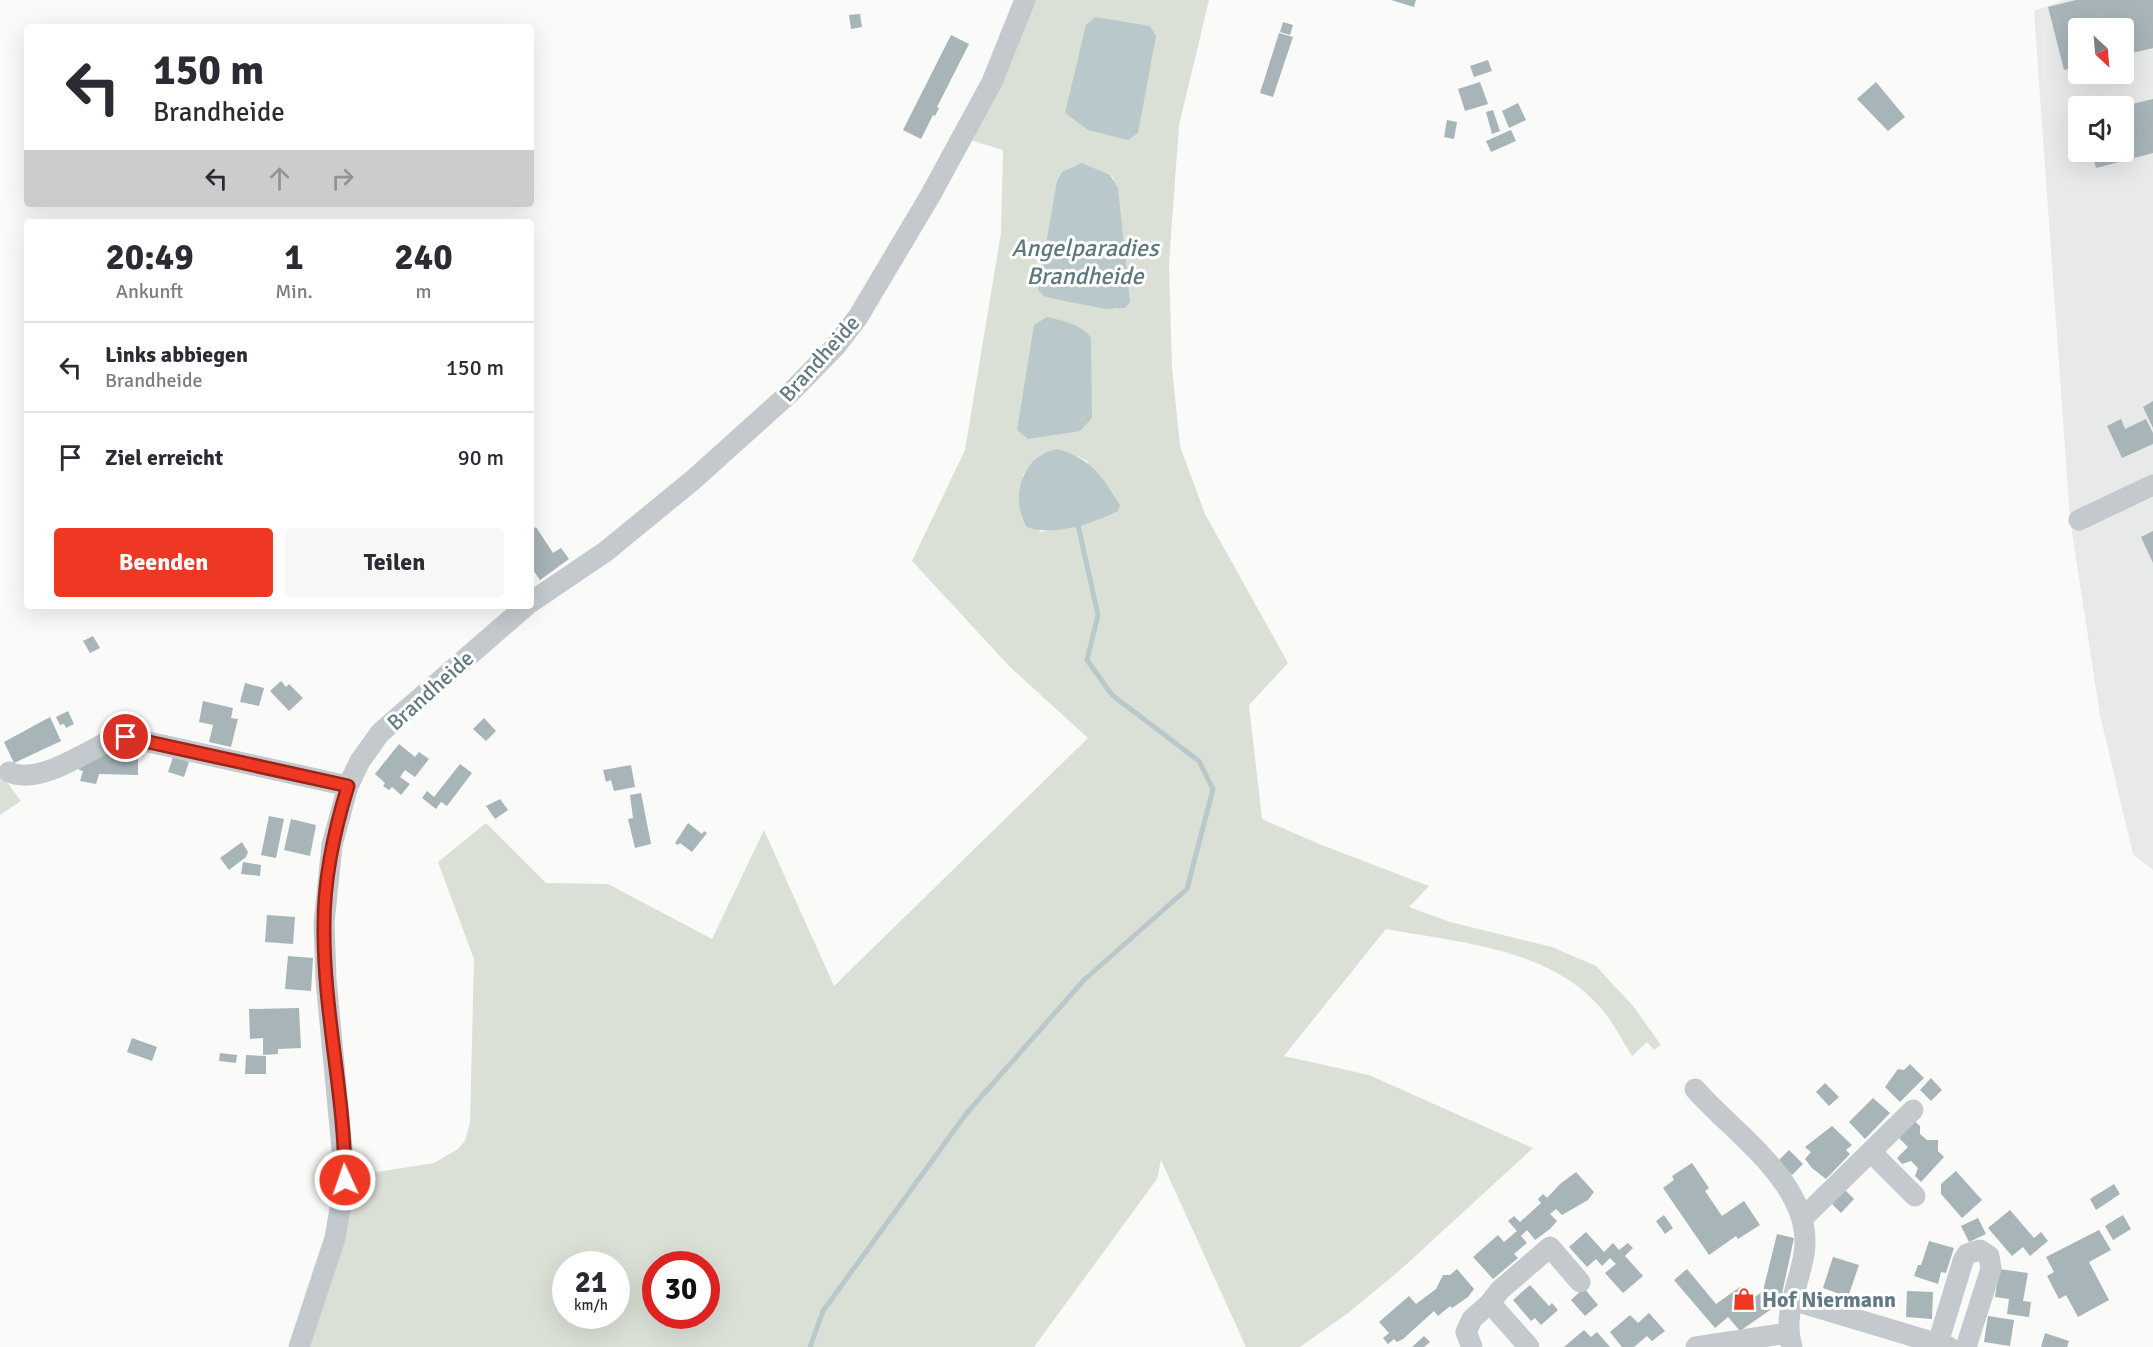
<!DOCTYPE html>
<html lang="de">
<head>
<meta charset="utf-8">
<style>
	:root { --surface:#fff; --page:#f7f7f7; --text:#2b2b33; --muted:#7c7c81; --line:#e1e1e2; --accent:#ef3823 }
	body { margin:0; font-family:Signika,sans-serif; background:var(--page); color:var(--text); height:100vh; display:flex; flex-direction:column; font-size:22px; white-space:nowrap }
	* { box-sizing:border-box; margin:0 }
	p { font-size:20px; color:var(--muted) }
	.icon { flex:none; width:33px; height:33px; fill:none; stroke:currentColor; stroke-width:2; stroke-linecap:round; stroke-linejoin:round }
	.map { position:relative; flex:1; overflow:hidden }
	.sheet { position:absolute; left:24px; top:219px; width:510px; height:390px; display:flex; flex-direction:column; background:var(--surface); border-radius:6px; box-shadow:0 6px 24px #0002 }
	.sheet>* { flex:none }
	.top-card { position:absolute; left:24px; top:24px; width:510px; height:183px; border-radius:6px; box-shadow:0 6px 24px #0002; background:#fff; color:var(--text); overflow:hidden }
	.needle { width:39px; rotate:154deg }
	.buttons { position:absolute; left:2068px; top:18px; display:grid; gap:12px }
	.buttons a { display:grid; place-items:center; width:66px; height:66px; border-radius:6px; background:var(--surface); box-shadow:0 6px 24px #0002; font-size:30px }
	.speed { position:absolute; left:552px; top:1251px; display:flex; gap:12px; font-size:30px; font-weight:700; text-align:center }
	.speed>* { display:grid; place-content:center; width:78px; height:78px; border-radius:50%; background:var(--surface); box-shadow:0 6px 24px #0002; line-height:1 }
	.speed small { font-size:15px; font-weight:400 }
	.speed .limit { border:9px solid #d22; background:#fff; color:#111 }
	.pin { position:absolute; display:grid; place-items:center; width:51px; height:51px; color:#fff; margin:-26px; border:3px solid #fff; border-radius:50%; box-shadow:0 2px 6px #0007 }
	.me { position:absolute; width:66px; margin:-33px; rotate:357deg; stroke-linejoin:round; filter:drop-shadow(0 0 4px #0008) }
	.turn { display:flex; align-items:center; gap:21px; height:126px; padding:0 30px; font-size:27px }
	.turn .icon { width:78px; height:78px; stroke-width:2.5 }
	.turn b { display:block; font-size:42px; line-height:51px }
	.lanes { display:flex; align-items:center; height:57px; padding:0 30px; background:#0003; justify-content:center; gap:30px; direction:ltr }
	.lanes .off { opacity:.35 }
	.eta { display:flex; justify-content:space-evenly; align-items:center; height:102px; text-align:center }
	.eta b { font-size:36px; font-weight:700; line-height:42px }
	.action { display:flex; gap:12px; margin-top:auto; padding:12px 30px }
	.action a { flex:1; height:69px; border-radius:6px; background:var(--accent); color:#fff; font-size:24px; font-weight:700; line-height:69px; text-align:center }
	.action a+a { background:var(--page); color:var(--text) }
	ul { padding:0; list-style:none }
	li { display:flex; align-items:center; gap:18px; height:90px; padding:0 30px; border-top:2px solid var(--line) }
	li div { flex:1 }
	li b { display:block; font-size:22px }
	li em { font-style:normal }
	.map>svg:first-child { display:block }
</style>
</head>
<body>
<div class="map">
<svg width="2153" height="1347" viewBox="0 0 2153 1347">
	<rect width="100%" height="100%" fill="#fafaf8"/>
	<path fill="#e8eae9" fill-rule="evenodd" d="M 2064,0 L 2153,0 L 2153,870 L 2133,854 L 2100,715 L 2070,519 L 2034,11 ZM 2079,28 L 2124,28 L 2124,74 L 2079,74 ZM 2079,106 L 2124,106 L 2124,152 L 2079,152 Z"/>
	<g fill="#dbe0d7" fill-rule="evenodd">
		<path d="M 1029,0 L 1209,0 L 1179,125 L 1169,264 L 1172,368 L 1180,446 L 1205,514 L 1288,663 L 1249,705 L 1262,819 L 1319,844 L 1429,886 L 1409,907 L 1450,922 L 1552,947 L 1596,966 L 1633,1006 L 1661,1045 L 1654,1050 L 1647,1042 L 1632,1056 C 1623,1042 1615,1026 1605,1013 C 1554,948 1460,943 1386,929 L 1284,1056 L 1369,1075 L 1533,1148 L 1399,1271 L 1348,1313 L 1300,1347 L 1246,1347 L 1161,1160 L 1157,1179 L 1034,1347 L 305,1347 L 353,1166 L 377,1172 L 434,1163 L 458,1149 L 465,1141 L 470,1123 L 474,959 L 438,862 L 486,823 L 546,883 L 608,884 L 712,939 L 764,830 L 834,986 L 1088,738 L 1010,667 L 912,561 L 965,450 L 1001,233 L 1003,150 L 967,139 ZM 1082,163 L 1113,177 L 1118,309 L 1045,297 ZM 1058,449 L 1088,461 L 1099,520 L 1040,532 L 1023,475 C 1033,461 1040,451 1058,449 ZM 566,1264 L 616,1264 L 616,1316 L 566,1316 ZM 656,1264 L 706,1264 L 706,1316 L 656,1316 Z"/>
		<polygon points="0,773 21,801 0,815"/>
	</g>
	<g fill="#b9c8cb">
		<polygon points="1095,17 1150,26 1156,36 1138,133 1128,140 1088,130 1065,113 1086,25"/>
		<polygon points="1082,163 1110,175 1118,188 1130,302 1125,308 1105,309 1045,297 1038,290 1057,181 1062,172"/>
		<path d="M 1047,317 C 1061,320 1083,325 1091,338 L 1092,418 L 1080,431 L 1028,439 L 1017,430 L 1034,325 Z"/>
		<path d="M 1058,449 C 1094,461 1100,474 1120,505 L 1118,511 C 1091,524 1055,537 1026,527 C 1024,520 1019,511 1019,504 C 1017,478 1032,452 1058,449 Z"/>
	</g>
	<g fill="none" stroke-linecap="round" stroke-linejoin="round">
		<polyline stroke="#b9c8cb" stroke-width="5" points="810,1347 823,1311 966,1114 1084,980 1187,889 1213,789 1199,761 1112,695 1087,660 1098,615 1078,525"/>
	</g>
	<g fill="#a7b4b8">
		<polygon points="1391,0 1416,0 1414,7"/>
		<polygon points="2076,0 2153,0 2153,48 2124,55 2124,28 2079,28 2079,66 2064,70 2048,7"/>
		<polygon points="860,14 862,27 851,29 849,15"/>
		<polygon points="1283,22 1293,25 1290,35 1280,32"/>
		<polygon points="1279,33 1293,37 1273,97 1260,93"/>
		<polygon points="951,35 969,44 937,107 939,108 935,116 933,115 921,139 903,130"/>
		<polygon points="1488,60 1492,71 1474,77 1470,66"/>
		<polygon points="1480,82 1488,104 1465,111 1458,89"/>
		<polygon points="1876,82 1905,117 1888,131 1857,99"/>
		<polygon points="2153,99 2153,153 2096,168 2092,152 2124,152 2124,106"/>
		<polygon points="1518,103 1526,120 1509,128 1502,111"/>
		<polygon points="1493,110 1500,131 1492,134 1486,112"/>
		<polygon points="1447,120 1457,122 1454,139 1444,137"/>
		<polygon points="1511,130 1516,141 1491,152 1486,141"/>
		<polygon points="2153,401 2153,428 2143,407"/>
		<polygon points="2121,419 2125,429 2146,419 2153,433 2153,444 2122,458 2107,426"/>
		<polygon points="536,527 553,553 561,548 569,559 540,580 531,567 531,530"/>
		<polygon points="2153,531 2153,563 2141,537"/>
		<polygon points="93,636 100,648 90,653 83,641"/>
		<polygon points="281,681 286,687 289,684 303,698 289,711 270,691"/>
		<polygon points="245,683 264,688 259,706 240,702"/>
		<polygon points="203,701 233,708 231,718 238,719 231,747 209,742 213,725 199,722"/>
		<polygon points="68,711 74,724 66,728 64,724 60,725 56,717"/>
		<polygon points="50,717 61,741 14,763 4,742"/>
		<polygon points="484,718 496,731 486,741 473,729"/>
		<polygon points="399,744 415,757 419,752 429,759 415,777 405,770 400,777 410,784 401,795 392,787 389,790 383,786 385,783 375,774"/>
		<polygon points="99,750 138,750 138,775 99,774 96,784 80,781 83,771 79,770 81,759"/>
		<polygon points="173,757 189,762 184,777 168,772"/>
		<polygon points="460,764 472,773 447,806 441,802 436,809 422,798 427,791 434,797"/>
		<polygon points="631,765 635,787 614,791 611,780 606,782 603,770"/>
		<polygon points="641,793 651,844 635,848 628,819 633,818 630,795"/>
		<polygon points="500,799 508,810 495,819 486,806"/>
		<polygon points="269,816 284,819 276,858 261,855"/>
		<polygon points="291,819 316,825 310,856 284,850"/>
		<polygon points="688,823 702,834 704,831 707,833 692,852 680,843 678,845 675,843"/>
		<polygon points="242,842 248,852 246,857 229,870 220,858"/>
		<polygon points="243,862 261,865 260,876 241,874"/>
		<polygon points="267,915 295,917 293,944 265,942"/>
		<polygon points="288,956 313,958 311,991 285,989"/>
		<polygon points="299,1008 301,1048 278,1049 278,1054 263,1055 263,1038 250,1039 249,1009"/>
		<polygon points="132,1038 157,1047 152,1061 127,1052"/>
		<polygon points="220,1053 237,1055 236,1063 219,1061"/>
		<polygon points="246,1055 266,1056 266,1074 245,1074"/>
		<polygon points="1910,1064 1924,1078 1900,1102 1885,1087 1898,1069 1904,1070"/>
		<polygon points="1931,1078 1942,1090 1931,1101 1920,1090"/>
		<polygon points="1825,1083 1839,1097 1829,1106 1816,1092"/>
		<polygon points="1873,1098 1890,1113 1865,1139 1849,1122"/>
		<polygon points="1913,1120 1920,1126 1920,1134 1927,1140 1938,1140 1938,1151 1944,1157 1921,1182 1915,1176 1918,1168 1911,1161 1902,1164 1897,1158 1908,1147 1897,1136"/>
		<polygon points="1832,1126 1852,1145 1846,1150 1850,1154 1826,1179 1812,1168 1805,1159 1811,1152 1805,1147"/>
		<polygon points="1789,1150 1803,1164 1792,1175 1778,1161"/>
		<polygon points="1692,1163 1709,1188 1705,1191 1722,1216 1744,1201 1760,1225 1738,1239 1736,1236 1709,1255 1663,1188 1674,1180 1672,1176"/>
		<polygon points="1956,1171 1982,1200 1962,1218 1941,1194 1941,1184"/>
		<polygon points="1576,1172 1594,1192 1588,1200 1562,1215 1556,1209 1550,1214 1557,1221 1550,1229 1535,1240 1527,1230 1521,1236 1527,1243 1514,1254 1518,1258 1493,1279 1473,1257 1498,1235 1504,1242 1517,1231 1508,1221 1514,1216 1520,1222 1541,1203 1538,1199 1543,1194 1547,1198 1560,1184"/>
		<polygon points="2114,1184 2120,1194 2096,1210 2090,1199"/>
		<polygon points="1845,1190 1854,1199 1841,1213 1831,1203"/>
		<polygon points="2010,1210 2034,1238 2041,1232 2048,1241 2030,1256 2023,1247 2012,1256 1988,1228"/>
		<polygon points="1664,1215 1673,1228 1665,1234 1656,1221"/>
		<polygon points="2123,1215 2131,1229 2113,1240 2105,1226"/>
		<polygon points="1978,1218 1986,1234 1969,1242 1961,1226"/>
		<polygon points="2099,1230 2111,1250 2089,1262 2109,1300 2078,1317 2066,1295 2059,1299 2047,1276 2054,1272 2046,1257"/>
		<polygon points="1586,1232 1604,1252 1613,1243 1619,1250 1628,1243 1633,1248 1625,1256 1643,1276 1623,1293 1605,1273 1616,1264 1610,1258 1602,1266 1596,1259 1587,1267 1569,1247"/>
		<polygon points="1777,1234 1794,1238 1780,1303 1740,1331 1728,1317 1715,1328 1674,1280 1687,1269 1716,1304 1740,1287 1751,1300 1763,1291"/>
		<polygon points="1929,1241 1954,1248 1946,1273 1941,1272 1938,1284 1914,1276 1918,1265 1921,1265"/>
		<polygon points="1833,1257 1859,1265 1848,1297 1823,1288"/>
		<polygon points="1457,1269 1474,1289 1468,1297 1452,1308 1450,1306 1438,1316 1434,1311 1403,1339 1397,1342 1394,1339 1388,1344 1383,1338 1389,1333 1379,1322 1409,1296 1416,1304 1436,1289 1443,1275 1450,1275"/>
		<polygon points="1999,1269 2028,1273 2023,1301 2031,1302 2029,1317 2007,1314 2009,1299 1995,1297"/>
		<polygon points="1530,1285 1549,1306 1552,1303 1558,1310 1541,1325 1535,1318 1531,1321 1513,1300"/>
		<polygon points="1584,1288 1598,1305 1585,1316 1571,1300"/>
		<polygon points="1907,1291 1933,1292 1932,1319 1906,1317"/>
		<polygon points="1649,1313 1665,1331 1652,1341 1647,1336 1634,1347 1622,1347 1610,1332 1630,1315 1638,1323"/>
		<polygon points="1988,1316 2014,1320 2010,1346 1984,1342"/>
		<polygon points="1584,1330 1591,1337 1597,1332 1610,1347 1564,1347"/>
		<polygon points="2045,1333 2069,1341 2067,1347 2041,1347"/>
		<polygon points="1424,1336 1430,1342 1424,1347 1412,1347"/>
	</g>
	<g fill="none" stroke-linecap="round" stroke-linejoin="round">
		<g stroke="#c3c9cc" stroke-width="21">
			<polyline points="2079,520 2153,485"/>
			<polyline points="531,602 605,552 693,480 792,391 835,347 858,317 930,196 992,82 1025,0"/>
			<path d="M 9,772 C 39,786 89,750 117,737 L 126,737 L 348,786"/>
			<path d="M 1695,1089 C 1734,1134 1815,1186 1804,1254 C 1799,1285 1782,1315 1792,1347"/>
			<polyline points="1871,1152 1915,1196"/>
			<polyline points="1803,1218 1913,1110"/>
			<polyline points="1792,1300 1949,1347"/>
			<polyline points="1938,1343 1963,1261 1967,1254 1980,1250 1989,1256 1991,1269 1966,1347"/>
			<polyline points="299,1347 335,1238 345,1180 326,980 324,923 332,845 348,786 360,761 380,733 526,606"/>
			<polyline points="1472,1347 1466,1332 1472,1319 1490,1303"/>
			<polyline points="1529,1347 1490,1303 1500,1290 1550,1247 1580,1282"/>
			<polyline points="1696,1347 1788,1333"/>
		</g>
	</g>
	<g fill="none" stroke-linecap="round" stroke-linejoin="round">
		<g stroke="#9b2417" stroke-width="15">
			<path id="route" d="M 126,737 L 348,786 C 334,831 324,877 324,925 C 323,1011 345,1095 345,1180"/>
		</g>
		<use href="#route" stroke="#ef3823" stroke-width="10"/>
	</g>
	<defs>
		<g id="shop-bare" transform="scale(1.8)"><path d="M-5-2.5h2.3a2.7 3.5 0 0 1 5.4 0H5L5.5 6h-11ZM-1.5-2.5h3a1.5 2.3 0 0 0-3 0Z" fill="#ef3823" stroke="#fff" stroke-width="2.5" paint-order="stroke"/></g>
	</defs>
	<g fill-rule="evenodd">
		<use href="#shop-bare" x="1744" y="1299"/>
	</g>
	<g text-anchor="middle" stroke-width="6" stroke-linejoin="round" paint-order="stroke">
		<g font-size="22" fill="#637a85" stroke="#fff">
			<text transform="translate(819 358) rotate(-48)" y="8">Brandheide</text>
			<text transform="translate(430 690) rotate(-42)" y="8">Brandheide</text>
		</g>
		<g font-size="22" font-weight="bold" fill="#637a85" stroke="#fff" text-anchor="start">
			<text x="1762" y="1307">Hof Niermann</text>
		</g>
		<g font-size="24" font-style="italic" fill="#5e797e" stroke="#fff">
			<text x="1085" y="256">Angelparadies<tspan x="1085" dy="28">Brandheide</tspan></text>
		</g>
	</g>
</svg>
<div class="buttons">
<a><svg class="needle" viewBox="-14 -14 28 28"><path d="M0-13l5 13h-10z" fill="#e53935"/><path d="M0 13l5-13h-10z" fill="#7c7c81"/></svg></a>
<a><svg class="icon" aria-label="sound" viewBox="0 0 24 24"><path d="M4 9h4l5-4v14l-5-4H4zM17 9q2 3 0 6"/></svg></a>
</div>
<div class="speed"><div>21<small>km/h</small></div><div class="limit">30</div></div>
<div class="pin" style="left:126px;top:737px;background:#d93025"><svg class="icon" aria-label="arrive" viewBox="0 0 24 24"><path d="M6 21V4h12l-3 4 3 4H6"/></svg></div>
<svg class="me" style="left:345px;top:1180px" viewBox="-20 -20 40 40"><circle r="17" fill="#ef3823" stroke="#fff" stroke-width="3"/><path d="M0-11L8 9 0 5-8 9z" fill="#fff"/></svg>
<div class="top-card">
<div class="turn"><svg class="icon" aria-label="left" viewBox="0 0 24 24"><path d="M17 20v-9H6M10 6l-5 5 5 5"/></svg><div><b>150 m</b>Brandheide</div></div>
<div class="lanes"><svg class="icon" aria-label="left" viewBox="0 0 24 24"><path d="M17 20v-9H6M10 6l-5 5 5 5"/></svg><svg class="icon off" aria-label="ahead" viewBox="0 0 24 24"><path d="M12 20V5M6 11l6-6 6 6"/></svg><svg class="icon off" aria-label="right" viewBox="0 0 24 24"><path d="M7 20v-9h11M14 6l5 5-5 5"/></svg></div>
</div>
<section class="sheet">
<div class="eta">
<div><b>20:49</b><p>Ankunft</p></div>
<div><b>1</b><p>Min.</p></div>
<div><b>240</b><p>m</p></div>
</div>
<ul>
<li><svg class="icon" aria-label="left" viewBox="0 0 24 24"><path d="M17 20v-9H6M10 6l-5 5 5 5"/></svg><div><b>Links abbiegen</b><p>Brandheide</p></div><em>150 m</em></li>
<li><svg class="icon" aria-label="arrive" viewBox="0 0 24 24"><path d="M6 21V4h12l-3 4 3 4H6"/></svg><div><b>Ziel erreicht</b></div><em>90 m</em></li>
</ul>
<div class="action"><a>Beenden</a><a>Teilen</a></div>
</section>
</div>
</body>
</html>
